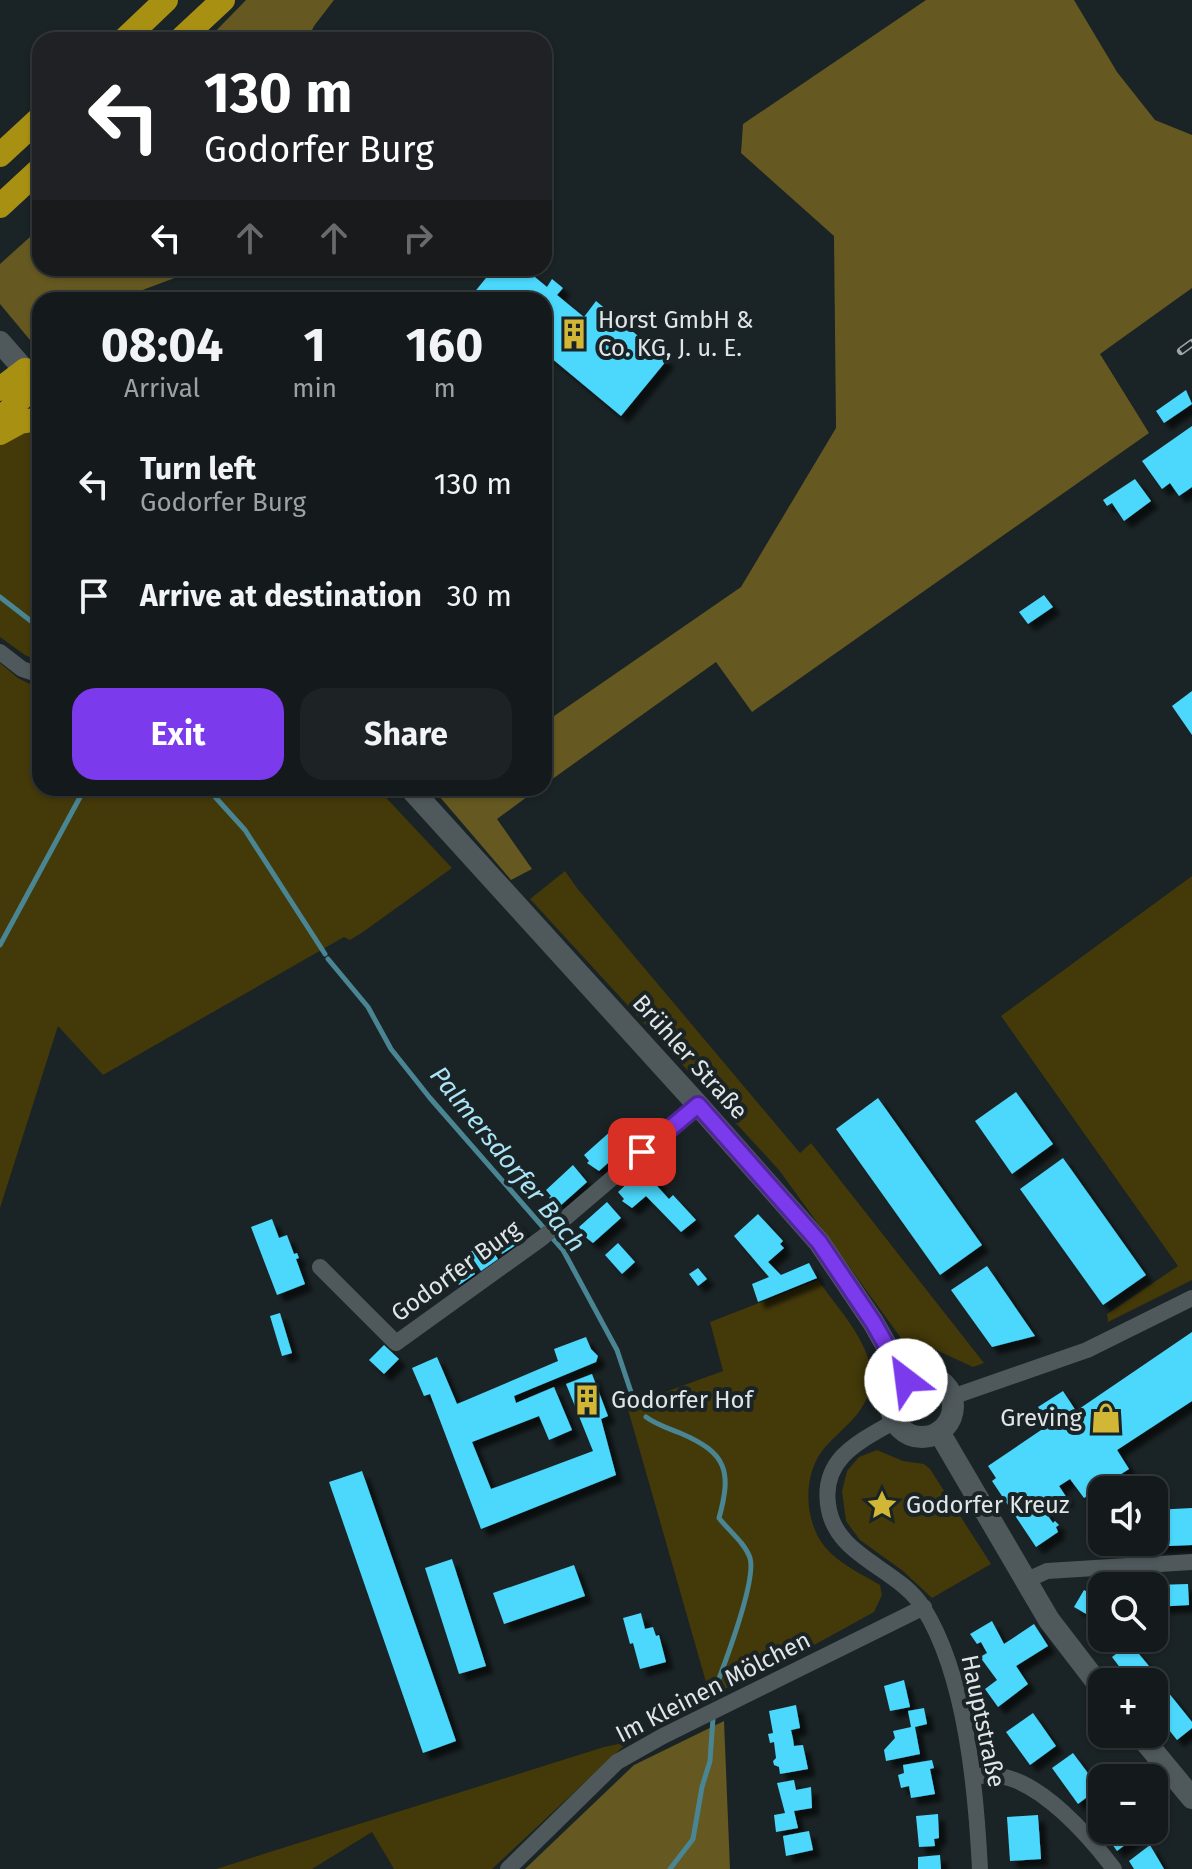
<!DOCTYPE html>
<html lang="en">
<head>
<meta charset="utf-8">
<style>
	:root { --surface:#141a1c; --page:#1d2325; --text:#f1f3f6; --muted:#9da1a3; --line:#33383b; --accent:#7c3aed }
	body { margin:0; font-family:"Fira Sans",sans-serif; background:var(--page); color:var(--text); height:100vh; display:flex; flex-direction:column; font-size:30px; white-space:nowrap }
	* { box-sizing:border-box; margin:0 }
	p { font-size:26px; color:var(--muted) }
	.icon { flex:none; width:44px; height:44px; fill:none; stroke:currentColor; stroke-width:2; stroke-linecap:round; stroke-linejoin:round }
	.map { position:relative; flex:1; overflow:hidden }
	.side { position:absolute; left:32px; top:292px; width:520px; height:504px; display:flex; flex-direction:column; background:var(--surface); border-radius:24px; box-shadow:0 2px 6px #0004,0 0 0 2px var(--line) }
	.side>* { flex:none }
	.guide { position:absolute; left:32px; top:32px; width:520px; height:244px; border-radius:24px; box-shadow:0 2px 6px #0004,0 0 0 2px var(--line); background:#202124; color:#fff; overflow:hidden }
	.tools { position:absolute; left:1088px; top:1476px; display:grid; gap:16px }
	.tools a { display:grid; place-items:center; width:80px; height:80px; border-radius:16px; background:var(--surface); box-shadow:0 2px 6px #0004,0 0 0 2px var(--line); font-size:40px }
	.pin { position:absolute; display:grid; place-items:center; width:68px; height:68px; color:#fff; margin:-34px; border-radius:16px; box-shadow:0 4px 12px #0006 }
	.me { position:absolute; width:88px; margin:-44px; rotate:330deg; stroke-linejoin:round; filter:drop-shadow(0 0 6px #0008) }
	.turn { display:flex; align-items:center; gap:28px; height:168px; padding:0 40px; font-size:36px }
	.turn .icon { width:104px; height:104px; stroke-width:2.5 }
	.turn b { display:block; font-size:56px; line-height:68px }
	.lanes { display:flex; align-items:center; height:76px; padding:0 40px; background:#0003; justify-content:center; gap:40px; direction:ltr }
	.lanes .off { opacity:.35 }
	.eta { display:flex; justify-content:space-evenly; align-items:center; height:136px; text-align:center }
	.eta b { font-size:48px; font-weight:700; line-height:56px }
	.cta { display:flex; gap:16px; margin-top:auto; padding:16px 40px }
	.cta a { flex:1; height:92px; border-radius:24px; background:var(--accent); color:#fff; font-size:32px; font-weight:700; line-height:92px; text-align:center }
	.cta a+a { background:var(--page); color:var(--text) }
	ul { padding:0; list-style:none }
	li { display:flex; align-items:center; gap:24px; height:112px; padding:0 40px }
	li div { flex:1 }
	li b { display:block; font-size:30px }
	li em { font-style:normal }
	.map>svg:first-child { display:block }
</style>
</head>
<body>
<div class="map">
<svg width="1192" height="1869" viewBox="0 0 1192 1869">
	<defs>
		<filter id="shadow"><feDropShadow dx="7" dy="7" stdDeviation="2" flood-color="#0009"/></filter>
	</defs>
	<rect width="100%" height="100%" fill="#1a2325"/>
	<g fill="#433909">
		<polygon points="14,429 40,434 40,662 25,655 0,637 0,440"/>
		<polygon points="0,663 18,678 40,689 40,788 377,788 452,868 363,932 350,940 344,937 103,1075 58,1026 0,1208"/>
		<polygon points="565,871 577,888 800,1153 811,1143 984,1363 973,1367 919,1342 906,1345 779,1170 530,899"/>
		<polygon points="1192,876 1192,1280 1108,1322 1107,1314 1178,1266 1001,1016"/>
		<path d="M 818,1280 C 837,1308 874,1345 871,1381 C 869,1410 845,1426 827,1445 C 802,1471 803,1520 825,1547 C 839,1564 862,1574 880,1585 L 882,1595 L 874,1612 L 796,1655 L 710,1696 L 627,1406 L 723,1371 L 710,1322 Z"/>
		<polygon points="877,1450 903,1461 924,1464 930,1469 991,1564 932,1598 903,1571 860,1540 846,1521 842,1491 847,1471 859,1457"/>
		<polygon points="628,1742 492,1869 394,1869 372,1832 312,1869 216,1869 604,1747"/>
	</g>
	<g fill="#655820">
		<polygon points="246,0 334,0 314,26 307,40 207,40"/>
		<polygon points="926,0 1074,0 1117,72 1155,120 1192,135 1192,288 1100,354 1149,433 752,712 716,662 544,785 544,723 741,587 836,428 834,236 741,153 743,124"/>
		<polygon points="40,228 40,268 201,268 140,291 126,300 40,300 40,352 0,304 0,264"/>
		<polygon points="451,788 539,788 497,819 532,869 511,880 439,796"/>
		<polygon points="724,1721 730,1869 525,1869 634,1765"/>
	</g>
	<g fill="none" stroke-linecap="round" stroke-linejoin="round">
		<g stroke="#4a8593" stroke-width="5">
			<polyline points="0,597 40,628"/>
			<polyline points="207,788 245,830 325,954"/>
			<polyline points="0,945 85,788"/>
			<polyline points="328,959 368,1007 391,1049 430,1098 563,1250 617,1350 633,1398"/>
			<path d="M 646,1417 C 657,1425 668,1428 680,1433 C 727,1453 732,1471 719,1518 C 729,1531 745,1543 750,1558 C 757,1581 722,1671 712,1697"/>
			<polyline points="670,1869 693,1839 702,1787 710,1761 713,1718"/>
		</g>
	</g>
	<g fill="#4cd8fc" filter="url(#shadow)">
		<polygon points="494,268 524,268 547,287 552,279 563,288 557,295 584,317 596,301 667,360 621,416 544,352 544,300 481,300 473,294"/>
		<polygon points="1186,390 1192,404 1164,423 1156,411"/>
		<polygon points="1192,426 1192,487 1179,496 1170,483 1162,489 1142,461"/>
		<polygon points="1135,479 1151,501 1124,521 1112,503 1107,506 1103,500"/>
		<polygon points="1044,595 1053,607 1028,624 1019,612"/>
		<polygon points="1192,691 1192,735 1172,706"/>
		<polygon points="1016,1092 1053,1144 1012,1174 975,1121"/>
		<polygon points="878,1098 982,1245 940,1275 836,1129"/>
		<polygon points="612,1130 626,1147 599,1171 587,1163 589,1161 584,1155"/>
		<polygon points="1063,1158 1146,1275 1103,1305 1020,1189"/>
		<polygon points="573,1165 587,1182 560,1206 549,1198 551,1196 546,1190"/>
		<polygon points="645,1167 660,1183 657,1186 669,1199 673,1195 696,1220 681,1232 646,1196 632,1208 622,1201 624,1199 618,1192"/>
		<polygon points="607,1202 621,1218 593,1243 584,1236 585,1234 579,1227"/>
		<polygon points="758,1214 783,1241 780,1244 784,1248 768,1262 781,1275 809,1263 817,1278 758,1302 752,1284 769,1277 734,1236"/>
		<polygon points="272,1219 279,1238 287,1235 294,1254 297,1253 299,1258 296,1259 305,1284 277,1295 251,1227"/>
		<polygon points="516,1221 527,1238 502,1254 491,1237"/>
		<polygon points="486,1241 498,1259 481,1271 469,1253"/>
		<polygon points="618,1243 635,1262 622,1274 605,1255"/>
		<polygon points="464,1257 475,1274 459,1285 447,1268"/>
		<polygon points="987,1266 1035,1336 992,1347 951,1290"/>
		<polygon points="698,1268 707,1279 698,1286 689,1274"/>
		<polygon points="280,1313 292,1353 282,1356 270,1316"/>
		<polygon points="1192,1332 1192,1401 1117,1450 1129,1469 1084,1498 1070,1479 1059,1486 1067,1498 1052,1508 1050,1504 1043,1509 1053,1523 1055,1521 1059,1525 1056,1527 1058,1532 1036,1547 992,1481 996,1478 988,1466 1050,1424 1038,1407 1063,1391 1076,1411"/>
		<polygon points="586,1337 591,1349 598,1356 596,1362 514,1396 516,1403 554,1387 572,1430 549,1440 539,1416 472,1442 491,1489 593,1451 566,1384 592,1374 608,1416 601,1419 616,1475 481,1529 430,1394 424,1396 412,1368 437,1357 457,1404 558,1361 554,1349"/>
		<polygon points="384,1345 399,1359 384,1374 369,1360"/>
		<polygon points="362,1471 456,1741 423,1753 329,1482"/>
		<polygon points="1192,1508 1192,1545 1145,1547 1145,1542 1154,1542 1154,1510"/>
		<polygon points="452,1559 486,1666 459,1674 425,1568"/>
		<polygon points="574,1565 585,1596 504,1624 493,1593"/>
		<polygon points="1188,1584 1189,1605 1154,1607 1154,1585"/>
		<polygon points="1084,1590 1102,1600 1100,1609 1102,1610 1102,1623 1074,1607"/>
		<polygon points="641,1613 645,1629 653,1627 656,1636 659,1635 666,1662 640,1669 633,1643 630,1644 623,1618"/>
		<polygon points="992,1621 1004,1644 1034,1624 1048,1646 1016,1666 1028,1684 998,1707 985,1689 997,1680 980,1657 987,1653 981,1642 977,1644 970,1634"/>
		<polygon points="1130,1643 1158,1677 1151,1682 1131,1682 1112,1657"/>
		<polygon points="904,1680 910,1707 890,1711 884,1686"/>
		<polygon points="1164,1690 1167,1694 1168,1692 1192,1722 1192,1728 1177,1740 1154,1711 1154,1704 1163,1696 1161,1693"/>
		<polygon points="796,1705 800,1728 791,1730 793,1739 794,1746 803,1745 808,1769 780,1774 779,1767 774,1765 773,1761 776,1758 774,1742 770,1743 768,1734 773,1733 769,1711"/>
		<polygon points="924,1708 927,1724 915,1727 920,1754 886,1761 884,1750 895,1738 893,1731 911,1727 908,1711"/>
		<polygon points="1033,1713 1056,1746 1030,1765 1006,1732"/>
		<polygon points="1073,1753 1099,1788 1078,1804 1052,1768"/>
		<polygon points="932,1760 934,1768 930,1769 935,1794 911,1798 909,1786 901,1788 898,1775 904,1773 903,1765"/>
		<polygon points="794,1780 796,1790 811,1787 812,1808 794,1811 798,1828 776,1832 774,1815 785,1813 777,1783"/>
		<polygon points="938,1814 939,1838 934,1839 935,1846 919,1847 916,1816"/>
		<polygon points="1038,1815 1041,1859 1010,1861 1007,1817"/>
		<polygon points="1102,1830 1134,1830 1138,1835 1117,1851"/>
		<polygon points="809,1831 813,1850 786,1856 783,1836"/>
		<polygon points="1150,1845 1164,1869 1134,1869 1129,1861"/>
		<polygon points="940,1855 941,1869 918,1869 918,1857"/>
	</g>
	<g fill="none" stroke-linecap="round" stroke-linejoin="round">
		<g stroke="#4f595c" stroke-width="16">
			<polyline points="0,652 22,669 40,675"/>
			<polyline points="320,1267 396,1343 542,1238 698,1105"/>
			<polyline points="952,1397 1087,1350 1192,1298"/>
			<path d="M 895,1421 C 861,1441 822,1457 828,1504 C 834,1558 899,1567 924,1609 C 966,1677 976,1790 980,1869"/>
			<polyline points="1025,1581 1047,1571 1192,1562"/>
			<path d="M 974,1776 C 982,1776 991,1775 999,1776 C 1041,1781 1090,1837 1114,1869"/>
			<polyline points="508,1869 617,1762 663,1736 924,1607"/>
		</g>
		<g stroke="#4f595c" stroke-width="22">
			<polyline points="0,342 36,383"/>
			<polyline points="410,788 698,1105 819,1242 873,1322 906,1380"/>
			<circle cx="922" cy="1406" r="31"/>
			<polyline points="939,1432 1049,1620 1102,1689"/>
			<polyline points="1139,1734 1192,1798"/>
		</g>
		<g stroke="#a89013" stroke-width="24">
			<polyline points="124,40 166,0"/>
			<polyline points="180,40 223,0"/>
			<polyline points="0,155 40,118"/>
			<polyline points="0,206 40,169"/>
			<polyline points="0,389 25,370"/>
			<polyline points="0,420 36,383"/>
			<polyline points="0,433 20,422 40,419"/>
		</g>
		<g stroke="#a0a6a8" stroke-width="8">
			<polyline id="rail" points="1181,351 1192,343"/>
		</g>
		<use href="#rail" stroke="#1a2325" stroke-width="5" stroke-dasharray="15" stroke-linecap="butt"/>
	</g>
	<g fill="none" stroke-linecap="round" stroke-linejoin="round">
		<g stroke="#51269a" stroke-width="20">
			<polyline id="route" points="642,1152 698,1105 819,1242 873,1322 906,1380"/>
		</g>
		<use href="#route" stroke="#7c3aed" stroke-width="14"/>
	</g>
	<defs>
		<g id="building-bare" transform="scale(2.4)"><path d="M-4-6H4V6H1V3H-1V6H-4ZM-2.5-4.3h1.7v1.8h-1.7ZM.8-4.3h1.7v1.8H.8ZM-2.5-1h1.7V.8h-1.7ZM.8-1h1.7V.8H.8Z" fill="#d2b736" stroke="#1a2325" stroke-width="2.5" paint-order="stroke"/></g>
		<g id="shop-bare" transform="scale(2.4)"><path d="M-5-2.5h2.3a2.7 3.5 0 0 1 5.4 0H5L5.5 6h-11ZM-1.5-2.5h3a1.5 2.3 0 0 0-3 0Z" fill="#d2b736" stroke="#1a2325" stroke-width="2.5" paint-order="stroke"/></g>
		<g id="sight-bare" transform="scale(2.4)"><path d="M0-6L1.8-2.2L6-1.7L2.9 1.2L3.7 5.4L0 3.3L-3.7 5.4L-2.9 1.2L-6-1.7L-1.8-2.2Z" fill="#d2b736" stroke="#1a2325" stroke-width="2.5" paint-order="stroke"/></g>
	</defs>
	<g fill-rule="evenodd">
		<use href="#building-bare" x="574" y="334"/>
		<use href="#building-bare" x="587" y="1400"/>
		<use href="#shop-bare" x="1106" y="1418"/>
		<use href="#sight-bare" x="882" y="1505"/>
	</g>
	<g text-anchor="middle" stroke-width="8" stroke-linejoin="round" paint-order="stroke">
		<g font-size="24" fill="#e0e5e7" stroke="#1a2325" text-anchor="start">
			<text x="598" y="328">Horst GmbH &amp;<tspan x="598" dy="28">Co. KG, J. u. E.</tspan></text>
			<text x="611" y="1408">Godorfer Hof</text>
			<text x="1082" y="1426" text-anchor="end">Greving</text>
			<text x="906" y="1513">Godorfer Kreuz</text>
		</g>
		<g font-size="24" fill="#e0e5e7" stroke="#1a2325">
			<text transform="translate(690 1057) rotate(48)" y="8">Brühler Straße</text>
			<text transform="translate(456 1271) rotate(-36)" y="8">Godorfer Burg</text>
			<text transform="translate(713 1687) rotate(-27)" y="8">Im Kleinen Mölchen</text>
			<text transform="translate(983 1721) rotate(78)" y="8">Hauptstraße</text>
		</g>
		<g font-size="26" font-style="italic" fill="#abe4f5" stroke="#1a2325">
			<text transform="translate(508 1159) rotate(51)" y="9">Palmersdorfer Bach</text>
		</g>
	</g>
</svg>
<div class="tools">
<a><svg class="icon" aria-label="sound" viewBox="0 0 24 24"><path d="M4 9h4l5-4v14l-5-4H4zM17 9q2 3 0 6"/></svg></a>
<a><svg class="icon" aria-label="search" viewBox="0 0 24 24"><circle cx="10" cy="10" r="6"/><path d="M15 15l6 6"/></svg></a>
<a>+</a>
<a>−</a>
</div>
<div class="pin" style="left:642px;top:1152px;background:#d93025"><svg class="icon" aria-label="arrive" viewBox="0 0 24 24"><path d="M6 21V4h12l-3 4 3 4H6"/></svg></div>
<svg class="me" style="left:906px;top:1380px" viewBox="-20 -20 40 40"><circle r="19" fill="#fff"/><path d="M0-13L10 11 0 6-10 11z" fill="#7c3aed"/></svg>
<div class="guide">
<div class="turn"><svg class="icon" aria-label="left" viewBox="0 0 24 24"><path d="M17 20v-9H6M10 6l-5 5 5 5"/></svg><div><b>130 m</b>Godorfer Burg</div></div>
<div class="lanes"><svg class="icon" aria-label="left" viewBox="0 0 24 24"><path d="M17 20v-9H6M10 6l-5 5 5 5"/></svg><svg class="icon off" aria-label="ahead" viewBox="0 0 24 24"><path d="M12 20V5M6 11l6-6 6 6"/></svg><svg class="icon off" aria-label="ahead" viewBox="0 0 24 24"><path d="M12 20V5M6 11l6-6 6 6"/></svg><svg class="icon off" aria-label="right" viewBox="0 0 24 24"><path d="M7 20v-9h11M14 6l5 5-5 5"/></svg></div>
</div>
<section class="side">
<div class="eta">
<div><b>08:04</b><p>Arrival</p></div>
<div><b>1</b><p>min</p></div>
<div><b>160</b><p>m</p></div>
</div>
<ul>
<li><svg class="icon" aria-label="left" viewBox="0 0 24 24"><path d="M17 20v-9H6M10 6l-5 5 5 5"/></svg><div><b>Turn left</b><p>Godorfer Burg</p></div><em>130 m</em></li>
<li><svg class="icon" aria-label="arrive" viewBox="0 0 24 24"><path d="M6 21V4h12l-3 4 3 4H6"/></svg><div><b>Arrive at destination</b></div><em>30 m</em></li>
</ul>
<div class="cta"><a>Exit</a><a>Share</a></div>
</section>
</div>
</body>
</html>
